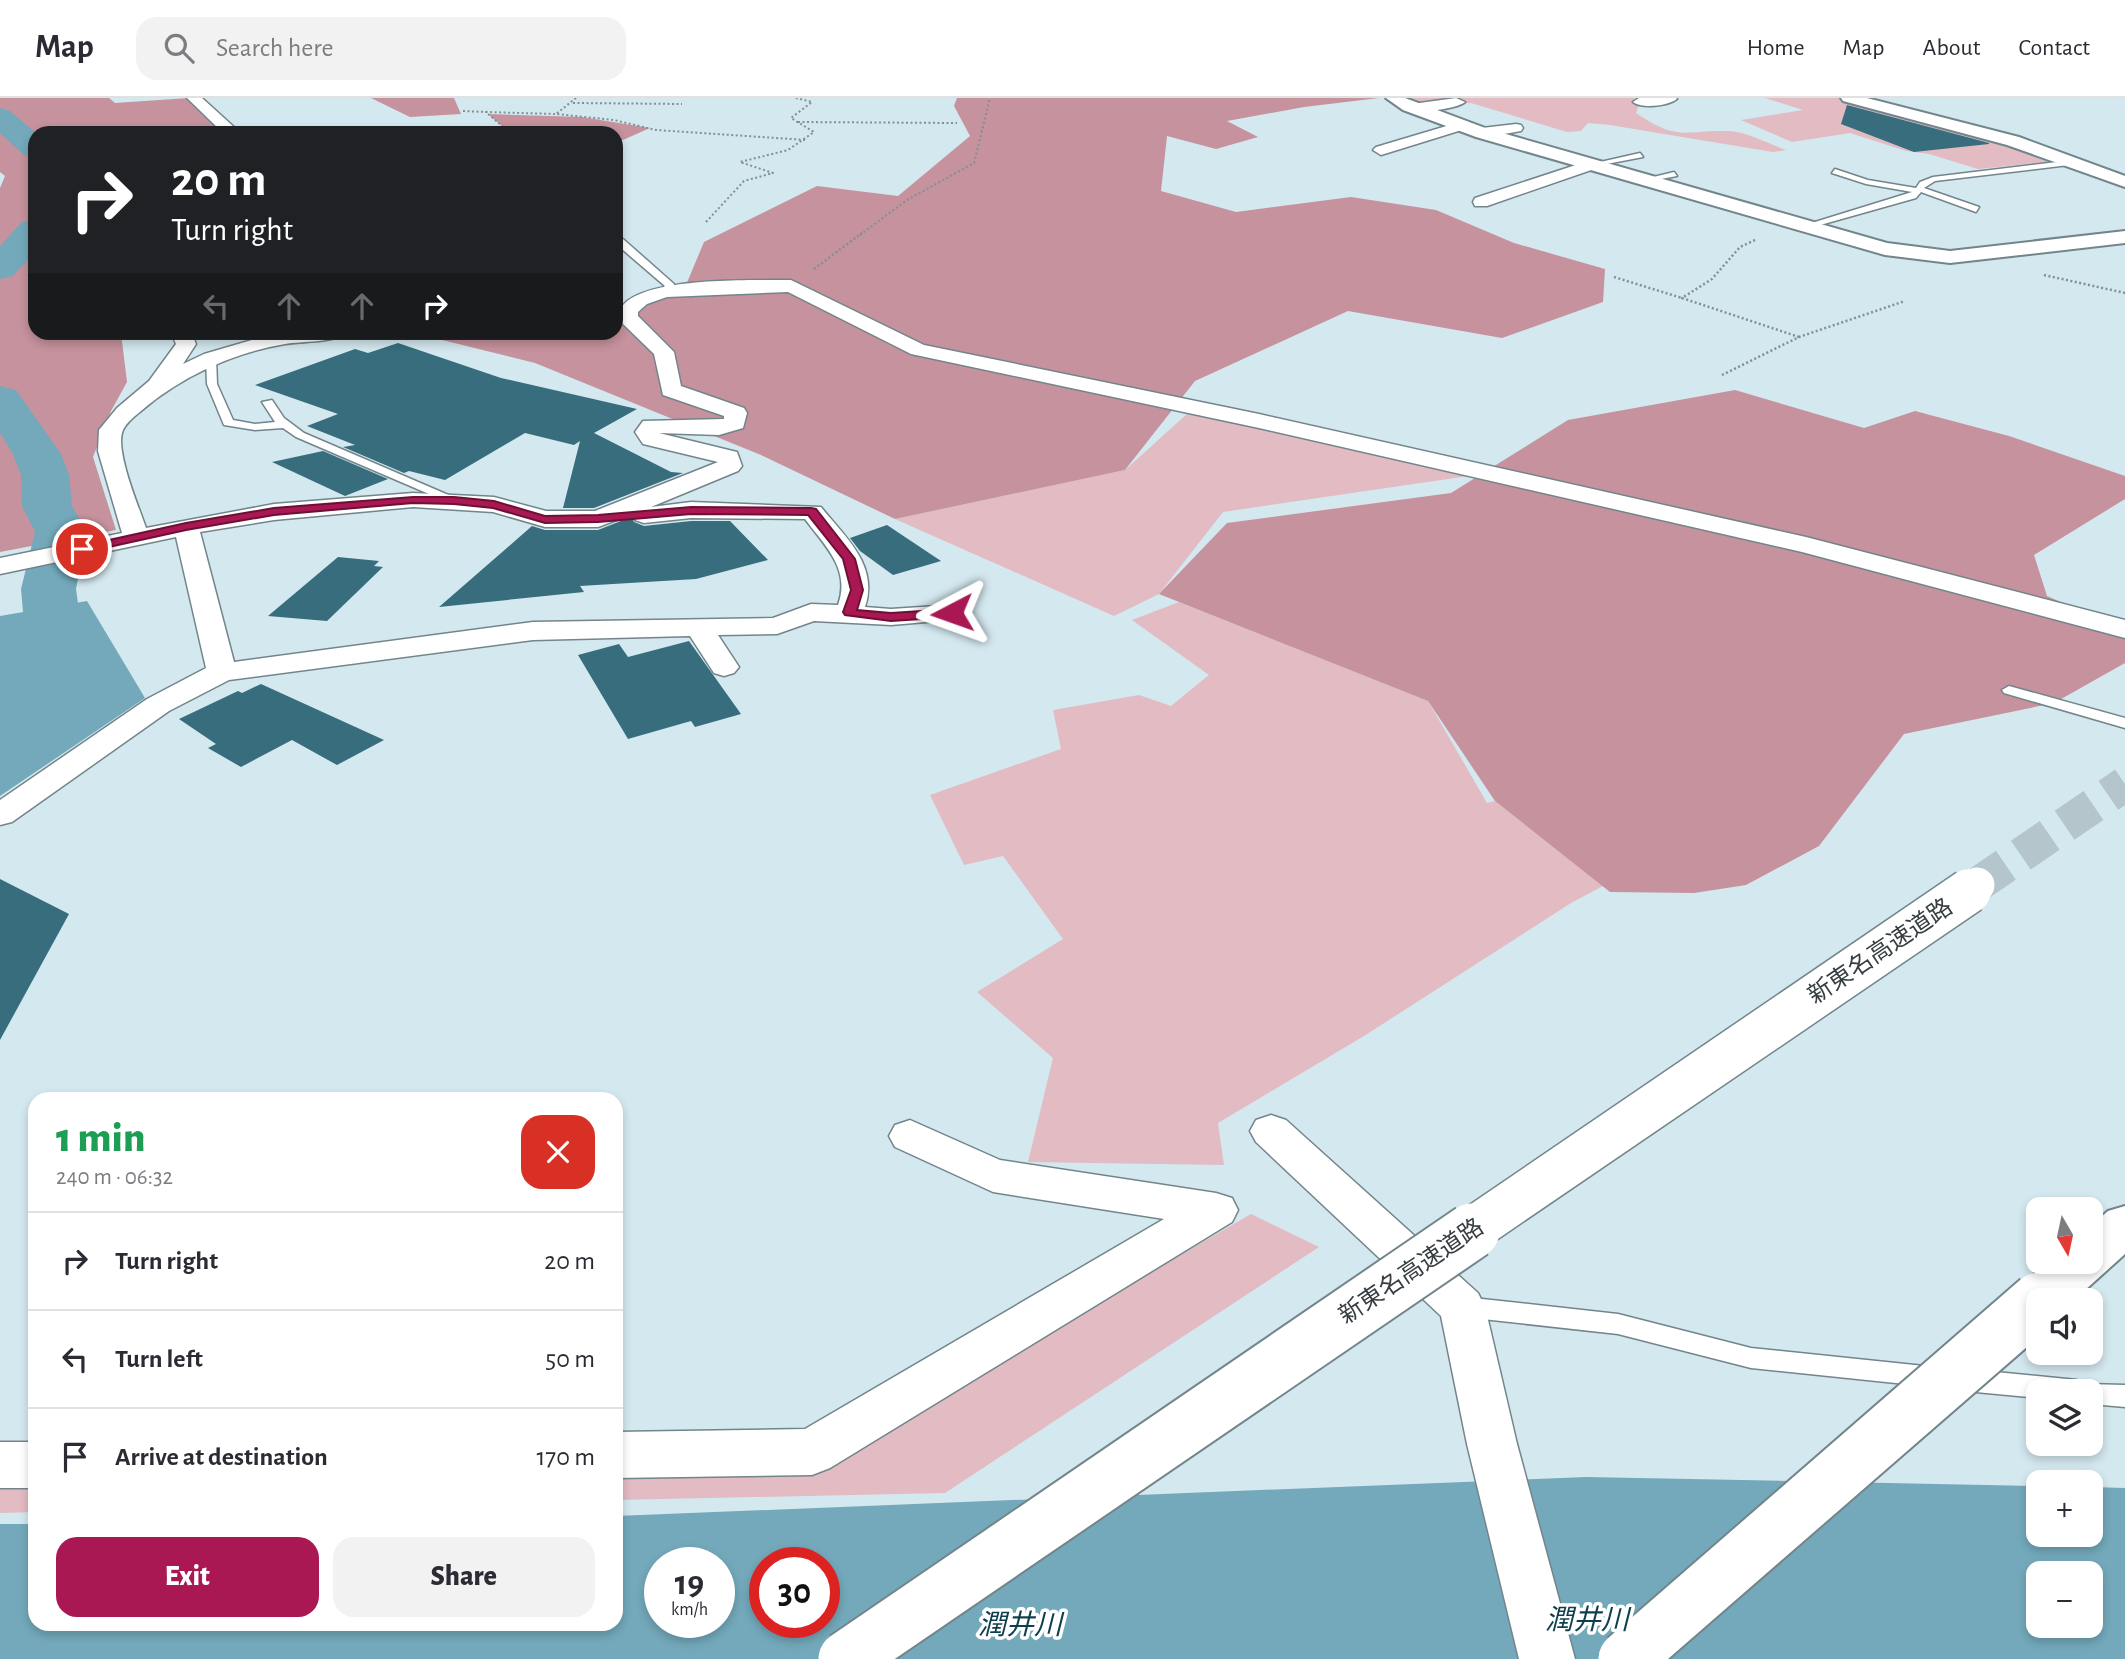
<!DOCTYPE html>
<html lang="en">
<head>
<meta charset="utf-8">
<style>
	:root { --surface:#fff; --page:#f2f2f3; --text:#2b2b33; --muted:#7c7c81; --line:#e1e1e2; --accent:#a91852 }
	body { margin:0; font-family:"Alegreya Sans","Noto Sans JP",sans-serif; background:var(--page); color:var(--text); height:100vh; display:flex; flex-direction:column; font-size:26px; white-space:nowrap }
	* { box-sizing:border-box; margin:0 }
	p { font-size:23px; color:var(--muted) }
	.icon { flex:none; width:38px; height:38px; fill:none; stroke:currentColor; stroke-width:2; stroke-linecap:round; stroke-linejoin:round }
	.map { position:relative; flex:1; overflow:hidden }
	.panel { position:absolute; left:28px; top:994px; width:595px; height:539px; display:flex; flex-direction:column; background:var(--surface); border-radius:21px; box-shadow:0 4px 10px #0003 }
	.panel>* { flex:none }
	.guide { position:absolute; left:28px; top:28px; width:595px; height:214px; border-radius:21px; box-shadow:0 4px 10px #0003; background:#202124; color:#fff; overflow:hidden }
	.needle { width:46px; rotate:171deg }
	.tools { position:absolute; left:2026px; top:1099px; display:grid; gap:14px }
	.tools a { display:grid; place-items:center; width:77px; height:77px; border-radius:14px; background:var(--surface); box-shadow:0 4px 10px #0003; font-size:35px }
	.speed { position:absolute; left:644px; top:1449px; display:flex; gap:14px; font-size:35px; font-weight:700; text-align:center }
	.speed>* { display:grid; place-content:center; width:91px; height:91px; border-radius:50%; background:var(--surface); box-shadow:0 4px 10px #0003; line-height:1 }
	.speed small { font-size:18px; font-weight:400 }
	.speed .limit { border:10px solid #d22; background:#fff; color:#111 }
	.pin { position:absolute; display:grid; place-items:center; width:60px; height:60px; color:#fff; margin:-30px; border:4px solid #fff; border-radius:50%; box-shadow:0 2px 7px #0007 }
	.me { position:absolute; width:77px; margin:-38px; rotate:266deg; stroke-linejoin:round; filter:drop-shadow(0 0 5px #0008) }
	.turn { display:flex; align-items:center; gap:24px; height:147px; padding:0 28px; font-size:32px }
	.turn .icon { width:91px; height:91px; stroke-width:2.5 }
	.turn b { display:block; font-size:49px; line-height:60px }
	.lanes { display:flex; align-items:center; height:66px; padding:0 28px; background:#0003; justify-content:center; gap:35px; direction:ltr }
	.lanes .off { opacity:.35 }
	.round { display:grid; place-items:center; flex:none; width:74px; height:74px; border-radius:21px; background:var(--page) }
	.headline { display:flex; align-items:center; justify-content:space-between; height:119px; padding:0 28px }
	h1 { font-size:42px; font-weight:800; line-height:52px; color:#1e9e55 }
	.button { display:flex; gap:14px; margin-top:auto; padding:14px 28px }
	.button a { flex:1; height:80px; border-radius:21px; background:var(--accent); color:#fff; font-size:28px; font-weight:800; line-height:80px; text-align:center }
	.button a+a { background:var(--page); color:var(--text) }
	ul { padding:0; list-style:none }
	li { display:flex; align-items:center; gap:21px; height:98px; padding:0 28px; border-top:2px solid var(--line) }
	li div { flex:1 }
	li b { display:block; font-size:26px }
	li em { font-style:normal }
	header { display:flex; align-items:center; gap:42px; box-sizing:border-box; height:98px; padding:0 35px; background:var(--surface); border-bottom:2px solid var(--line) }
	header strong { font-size:33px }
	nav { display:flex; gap:38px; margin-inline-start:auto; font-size:24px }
	.search { width:490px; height:63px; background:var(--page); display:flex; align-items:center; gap:18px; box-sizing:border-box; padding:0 24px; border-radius:21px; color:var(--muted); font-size:26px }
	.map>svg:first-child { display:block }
</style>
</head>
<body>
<header>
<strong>Map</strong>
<div class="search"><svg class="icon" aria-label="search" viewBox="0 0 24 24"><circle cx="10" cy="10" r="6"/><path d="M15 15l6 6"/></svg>Search here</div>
<nav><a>Home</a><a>Map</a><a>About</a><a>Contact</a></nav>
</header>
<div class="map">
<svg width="2125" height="1561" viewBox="0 0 2125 1561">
	<rect width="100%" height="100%" fill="#d4e8ef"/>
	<g fill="#e2bbc3">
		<path d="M 1399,0 L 1634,0 L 1639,7 L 1636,15 C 1679,44 1683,32 1729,33 C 1747,34 1769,46 1786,52 L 1773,54 L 1610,27 L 1588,25 L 1581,33 L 1567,34 L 1471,5 L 1416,8 Z"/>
		<polygon points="1765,0 1845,0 2055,63 1978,71 1929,56 1906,53 1850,35 1792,44 1741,22 1803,12"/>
		<polygon points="1188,315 1482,376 1223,414 1159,496 1114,518 895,421 1125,372"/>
		<polygon points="1179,504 1428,603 1487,705 1495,703 1603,788 1571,805 1364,938 1218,1025 1224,1067 1028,1064 1053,960 977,894 1063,841 1003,758 964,767 930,697 1061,651 1053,612 1139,597 1171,608 1209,577 1132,522"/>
		<polygon points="1251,1116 1319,1149 945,1395 616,1402 616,1371 816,1369"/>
		<polygon points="0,1378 35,1378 35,1414 0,1415"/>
	</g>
	<g fill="#c5929d">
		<polygon points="0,0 109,0 115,5 189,0 219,32 215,35 35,35 35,234 121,235 127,284 111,313 93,359 116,432 0,454 0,90 5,78 0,74"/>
		<polygon points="371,0 454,0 461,16 410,19"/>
		<polygon points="957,0 1379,0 1304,9 1227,23 1258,39 1216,51 1167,38 1161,93 1236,114 1351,99 1436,112 1514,145 1605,171 1603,204 1502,240 1348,213 1195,283 1125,372 895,421 761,357 535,265 426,238 430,234 616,234 616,213 686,187 704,144 817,88 898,98 970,38 954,8"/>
		<polygon points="488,16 582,19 650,30 616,45 616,35 510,35"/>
		<polygon points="1735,292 1864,330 1915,313 2009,338 2125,378 2125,401 2034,457 2047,498 2125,532 2125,565 2054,605 1904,636 1819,748 1746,787 1694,795 1610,794 1495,703 1428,603 1159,496 1227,425 1451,395 1568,322"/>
	</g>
	<g fill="#73a9bb" fill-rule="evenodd">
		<polygon points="87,503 145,600 0,698 0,518"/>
		<path d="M 1586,1379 L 2039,1388 L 2039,1437 L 2091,1437 L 2091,1389 L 2125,1390 L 2125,1561 L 0,1561 L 0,1426 L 35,1426 L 35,1526 L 616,1526 L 616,1418 ZM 660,1465 L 719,1465 L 719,1524 L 660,1524 ZM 765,1465 L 824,1465 L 824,1524 L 765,1524 ZM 2039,1475 L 2091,1475 L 2091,1528 L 2039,1528 Z"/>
	</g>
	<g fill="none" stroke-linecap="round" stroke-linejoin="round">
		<g fill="#73a9bb" fill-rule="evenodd">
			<polygon points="0,10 10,13 36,35 35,59 24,57 0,35"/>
			<polygon points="35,121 35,154 13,178 0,181 0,148 22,124"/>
			<polygon points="0,288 16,292 61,356 69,377 72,408 87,434 76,491 84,549 32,621 22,628 0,633 0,582 26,548 21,491 35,434 22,408 21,377 13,356 0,335"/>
		</g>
	</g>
	<g fill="#376d7d">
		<polygon points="1847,7 1989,45 1989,46 1914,54 1841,26"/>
		<polygon points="398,245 501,280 637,311 594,335 671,374 683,375 594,410 563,410 580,343 574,347 525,335 445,382 409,373 404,375 343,349 355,347 307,328 338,316 255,287 355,251 368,255"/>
		<polygon points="323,353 388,381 345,398 272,364"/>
		<polygon points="631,419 634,424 644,428 691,423 730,423 768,462 696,481 580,488 584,494 439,509 532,428 545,432 598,432"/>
		<polygon points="887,427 941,463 893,477 860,453 850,440"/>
		<polygon points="338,459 379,463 374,468 383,469 327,523 268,518"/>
		<polygon points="689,543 741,616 695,629 691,623 628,641 578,557 619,546 628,559"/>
		<polygon points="261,586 384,642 337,667 292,642 241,669 208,650 216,646 179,621 238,593 242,595"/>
		<polygon points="0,781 69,816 0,942"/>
	</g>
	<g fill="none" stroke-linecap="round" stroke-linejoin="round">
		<polyline stroke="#b4c6cc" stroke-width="35" stroke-dasharray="35 18" stroke-linecap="butt" points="1977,787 2125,686"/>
		<g stroke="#72858b" stroke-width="3">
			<g id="service">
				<polygon points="1640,55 1643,59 1591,69 1587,67"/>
				<polygon points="2074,62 2077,66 1935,83 1924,90 1979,109 1976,114 1921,94 1916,100 1806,131 1802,128 1912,94 1866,86 1832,75 1835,71 1868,82 1916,90 1920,84 1933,79"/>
				<polygon points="1674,74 1677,78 1645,84 1641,82"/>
				<polygon points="616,140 623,141 674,186 674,190 667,195 661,195 659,193 665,188 616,146"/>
				<polygon points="211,257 216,260 217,286 233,322 255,326 275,324 262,304 272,302 284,320 304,335 460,402 454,406 450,405 296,339 283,330 255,332 224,327 207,286 206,260"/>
				<polygon points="2009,588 2125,620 2125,630 2004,595 2002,592"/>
				<polygon points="1464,1199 1618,1216 1751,1250 1934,1269 1943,1272 1946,1279 1943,1286 1934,1289 1751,1270 1618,1236 1464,1219 1456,1216 1452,1209 1456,1202"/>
				<polygon points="1965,1271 2077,1282 2086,1286 2125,1287 2125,1309 2091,1306 2091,1293 2039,1293 2039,1300 1965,1293 1956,1289 1953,1282 1956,1275"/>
			</g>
		</g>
		<g stroke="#72858b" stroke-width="3">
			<g id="minor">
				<polygon points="187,0 202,0 234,29 235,35 219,35 221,33"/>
				<path d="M 1456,0 L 1465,4 C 1457,11 1413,17 1405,10 L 1412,6 Z"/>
				<path d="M 1639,0 L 1676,0 L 1677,1 C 1668,8 1642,11 1633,4 Z"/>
				<polygon points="1460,24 1467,28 1465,31 1381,57 1373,52 1376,49"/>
				<polygon points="1516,26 1521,27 1523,30 1521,33 1482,40 1474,35 1482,30"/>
				<polygon points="1591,62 1597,64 1599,67 1597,70 1487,108 1475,108 1473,104 1475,100"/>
				<path d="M 791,182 L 924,247 L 1259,316 L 1806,439 L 2125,522 L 2125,540 L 1802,454 L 1259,330 L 911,256 L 788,194 L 667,199 L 647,206 L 638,214 L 638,218 L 674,254 L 681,288 L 744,310 L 747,315 L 743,330 L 719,337 L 659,335 L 737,354 L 742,368 L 738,373 L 651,409 L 691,404 L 821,409 C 845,439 879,467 865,509 L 891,511 L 952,507 L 962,509 L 966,515 L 962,521 L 891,527 L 814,523 L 777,536 L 718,537 L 739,569 L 734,575 L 724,578 L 714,575 L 690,538 L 533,542 L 229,582 L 169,613 L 12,724 L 0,727 L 0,702 L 147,601 L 206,570 L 176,439 L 0,476 L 0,460 L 122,435 L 98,353 L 99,332 L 117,310 L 149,283 L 176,246 L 171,234 L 191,234 L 196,246 L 183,266 L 204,256 L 279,234 L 347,234 C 338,245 300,243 285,246 C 233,255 182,278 141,313 C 135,318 127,324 123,332 C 114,351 139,409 146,430 L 274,406 L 413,395 L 494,399 L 546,413 L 595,413 L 718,364 L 643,346 L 635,334 L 643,323 L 724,321 L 724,318 L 663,297 L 654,256 L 621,224 L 618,220 C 619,176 759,183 791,182 ZM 413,409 L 493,414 L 545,429 L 598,429 L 632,416 L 635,422 L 644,425 L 691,420 L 805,421 C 825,448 851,471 838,507 L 811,506 L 773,520 L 533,524 L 234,564 L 200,434 L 274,422 Z"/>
				<polygon points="1271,1017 1286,1022 1478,1195 1485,1209 1517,1346 1575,1561 1519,1561 1467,1346 1441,1218 1256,1044 1250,1033 1256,1022"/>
				<polygon points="910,1022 1000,1062 1216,1095 1232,1100 1238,1112 1232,1124 830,1370 812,1377 616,1380 616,1334 805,1331 1164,1121 993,1094 895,1049 889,1038 895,1027"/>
				<rect x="0" y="1344" width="35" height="46"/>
			</g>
		</g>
		<g stroke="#72858b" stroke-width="4">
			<g id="tertiary">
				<polygon points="1386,0 1405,0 1488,31 1887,145 1950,153 2125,133 2125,145 1950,165 1885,157 1476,39 1403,12"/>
				<polygon points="1841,0 1867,0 2019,39 2125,78 2125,89 2007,47 1843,3"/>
			</g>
		</g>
		<g stroke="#72858b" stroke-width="4">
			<polygon id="motorway" points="2125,1108 2125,1156 2074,1202 2039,1202 2039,1223 2021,1217 2014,1202 2021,1187 2049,1164 2091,1164 2091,1128 2108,1113"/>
		</g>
		<g stroke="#829095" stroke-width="2" stroke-dasharray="2 2.5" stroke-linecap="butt">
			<polyline points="576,0 556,16 614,22 656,32 806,42"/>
			<polyline points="573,5 682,6"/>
			<polyline points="463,13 486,14"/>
			<polyline points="798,24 957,25"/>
			<polyline points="510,35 486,14 556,16"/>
			<polyline points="706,124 744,83 773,75 740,64 788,52 814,34 791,20 812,4 796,0"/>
			<polyline points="860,137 907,102 974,65 990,0"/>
		</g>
		<g stroke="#829095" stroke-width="2.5" stroke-dasharray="2 2.5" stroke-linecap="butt">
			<polyline points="1755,142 1740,149 1712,181 1682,200 1799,239"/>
			<polyline points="814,171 862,135"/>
			<polyline points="2044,177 2125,195"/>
			<polyline points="1614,179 1682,200"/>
			<polyline points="1722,277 1799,239 1905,203"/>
		</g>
		<use href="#service" fill="#fff" fill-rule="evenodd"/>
		<use href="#minor" fill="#fff" fill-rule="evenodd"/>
		<use href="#tertiary" fill="#fff" fill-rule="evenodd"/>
		<use href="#motorway" fill="#fff" fill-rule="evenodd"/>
		<g stroke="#72858b" stroke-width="38" stroke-linecap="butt">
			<polyline id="motorway-bridge-far2" points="1966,794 1977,787"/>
		</g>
		<g stroke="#72858b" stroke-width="47" stroke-linecap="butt">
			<polyline id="motorway-bridge-far1" points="1469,1134 1969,793"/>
		</g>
		<g stroke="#72858b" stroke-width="59" stroke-linecap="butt">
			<g id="motorway-bridge">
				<polyline points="846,1561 1472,1133"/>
				<polyline points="1626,1561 2039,1202"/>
			</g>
		</g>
		<use href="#motorway-bridge-far2" stroke="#fff" stroke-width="35"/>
		<use href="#motorway-bridge-far1" stroke="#fff" stroke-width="44"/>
		<use href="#motorway-bridge" stroke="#fff" stroke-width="55"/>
	</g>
	<polygon fill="#a91852" stroke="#6e1035" stroke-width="2" points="413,399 454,399 494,403 545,418 598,417 691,409 811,410 816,411 855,461 863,492 857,512 891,515 952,511 959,515 952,519 891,523 845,517 843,514 851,492 843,461 808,417 691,416 598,424 545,425 493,410 454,406 413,405 274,417 186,432 82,455 76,451 82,448 186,425 274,410"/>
	<g text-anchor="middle" stroke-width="7" stroke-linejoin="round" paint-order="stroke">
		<g font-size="24" fill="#363e41" stroke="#fff">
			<text transform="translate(1880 853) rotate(-34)" y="8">新東名高速道路</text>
			<text transform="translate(1411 1173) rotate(-34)" y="8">新東名高速道路</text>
		</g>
		<g font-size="28" font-style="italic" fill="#0d3f4c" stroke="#fff">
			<text x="1587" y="1531">潤井川</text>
			<text x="1020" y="1536">潤井川</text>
		</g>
	</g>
</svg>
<div class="tools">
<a><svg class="needle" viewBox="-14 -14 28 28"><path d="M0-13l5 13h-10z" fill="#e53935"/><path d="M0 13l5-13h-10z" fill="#7c7c81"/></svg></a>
<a><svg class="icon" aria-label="sound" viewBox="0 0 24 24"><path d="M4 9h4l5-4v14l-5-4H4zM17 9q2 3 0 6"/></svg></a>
<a><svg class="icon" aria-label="layers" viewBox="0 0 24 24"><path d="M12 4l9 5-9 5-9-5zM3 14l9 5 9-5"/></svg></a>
<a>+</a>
<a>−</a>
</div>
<div class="speed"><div>19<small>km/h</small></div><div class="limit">30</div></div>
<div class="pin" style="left:82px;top:451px;background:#d93025"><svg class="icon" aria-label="arrive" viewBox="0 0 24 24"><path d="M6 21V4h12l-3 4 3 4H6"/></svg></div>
<svg class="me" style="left:952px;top:515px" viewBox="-20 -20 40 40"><path d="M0-17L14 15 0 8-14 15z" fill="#a91852" stroke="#fff" stroke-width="4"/></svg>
<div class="guide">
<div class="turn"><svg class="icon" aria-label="right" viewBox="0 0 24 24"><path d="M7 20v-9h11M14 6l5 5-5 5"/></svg><div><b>20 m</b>Turn right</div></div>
<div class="lanes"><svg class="icon off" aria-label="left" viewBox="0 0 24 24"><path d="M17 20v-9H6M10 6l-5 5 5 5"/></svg><svg class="icon off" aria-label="ahead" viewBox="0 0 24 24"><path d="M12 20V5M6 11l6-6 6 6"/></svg><svg class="icon off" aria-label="ahead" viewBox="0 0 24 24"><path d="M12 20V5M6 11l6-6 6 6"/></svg><svg class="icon" aria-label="right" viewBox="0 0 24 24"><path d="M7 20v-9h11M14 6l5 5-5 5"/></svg></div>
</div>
<section class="panel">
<div class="headline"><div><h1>1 min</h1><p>240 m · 06:32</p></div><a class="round" style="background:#d93025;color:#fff"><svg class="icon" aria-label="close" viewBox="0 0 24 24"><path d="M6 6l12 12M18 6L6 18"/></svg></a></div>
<ul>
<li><svg class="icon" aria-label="right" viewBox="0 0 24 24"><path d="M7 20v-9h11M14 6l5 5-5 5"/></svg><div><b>Turn right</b></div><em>20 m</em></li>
<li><svg class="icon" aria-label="left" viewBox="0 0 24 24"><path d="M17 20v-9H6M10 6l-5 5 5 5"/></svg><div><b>Turn left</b></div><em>50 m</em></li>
<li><svg class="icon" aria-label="arrive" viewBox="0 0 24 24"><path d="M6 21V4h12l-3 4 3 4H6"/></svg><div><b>Arrive at destination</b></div><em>170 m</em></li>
</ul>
<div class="button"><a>Exit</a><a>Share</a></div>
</section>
</div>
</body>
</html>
